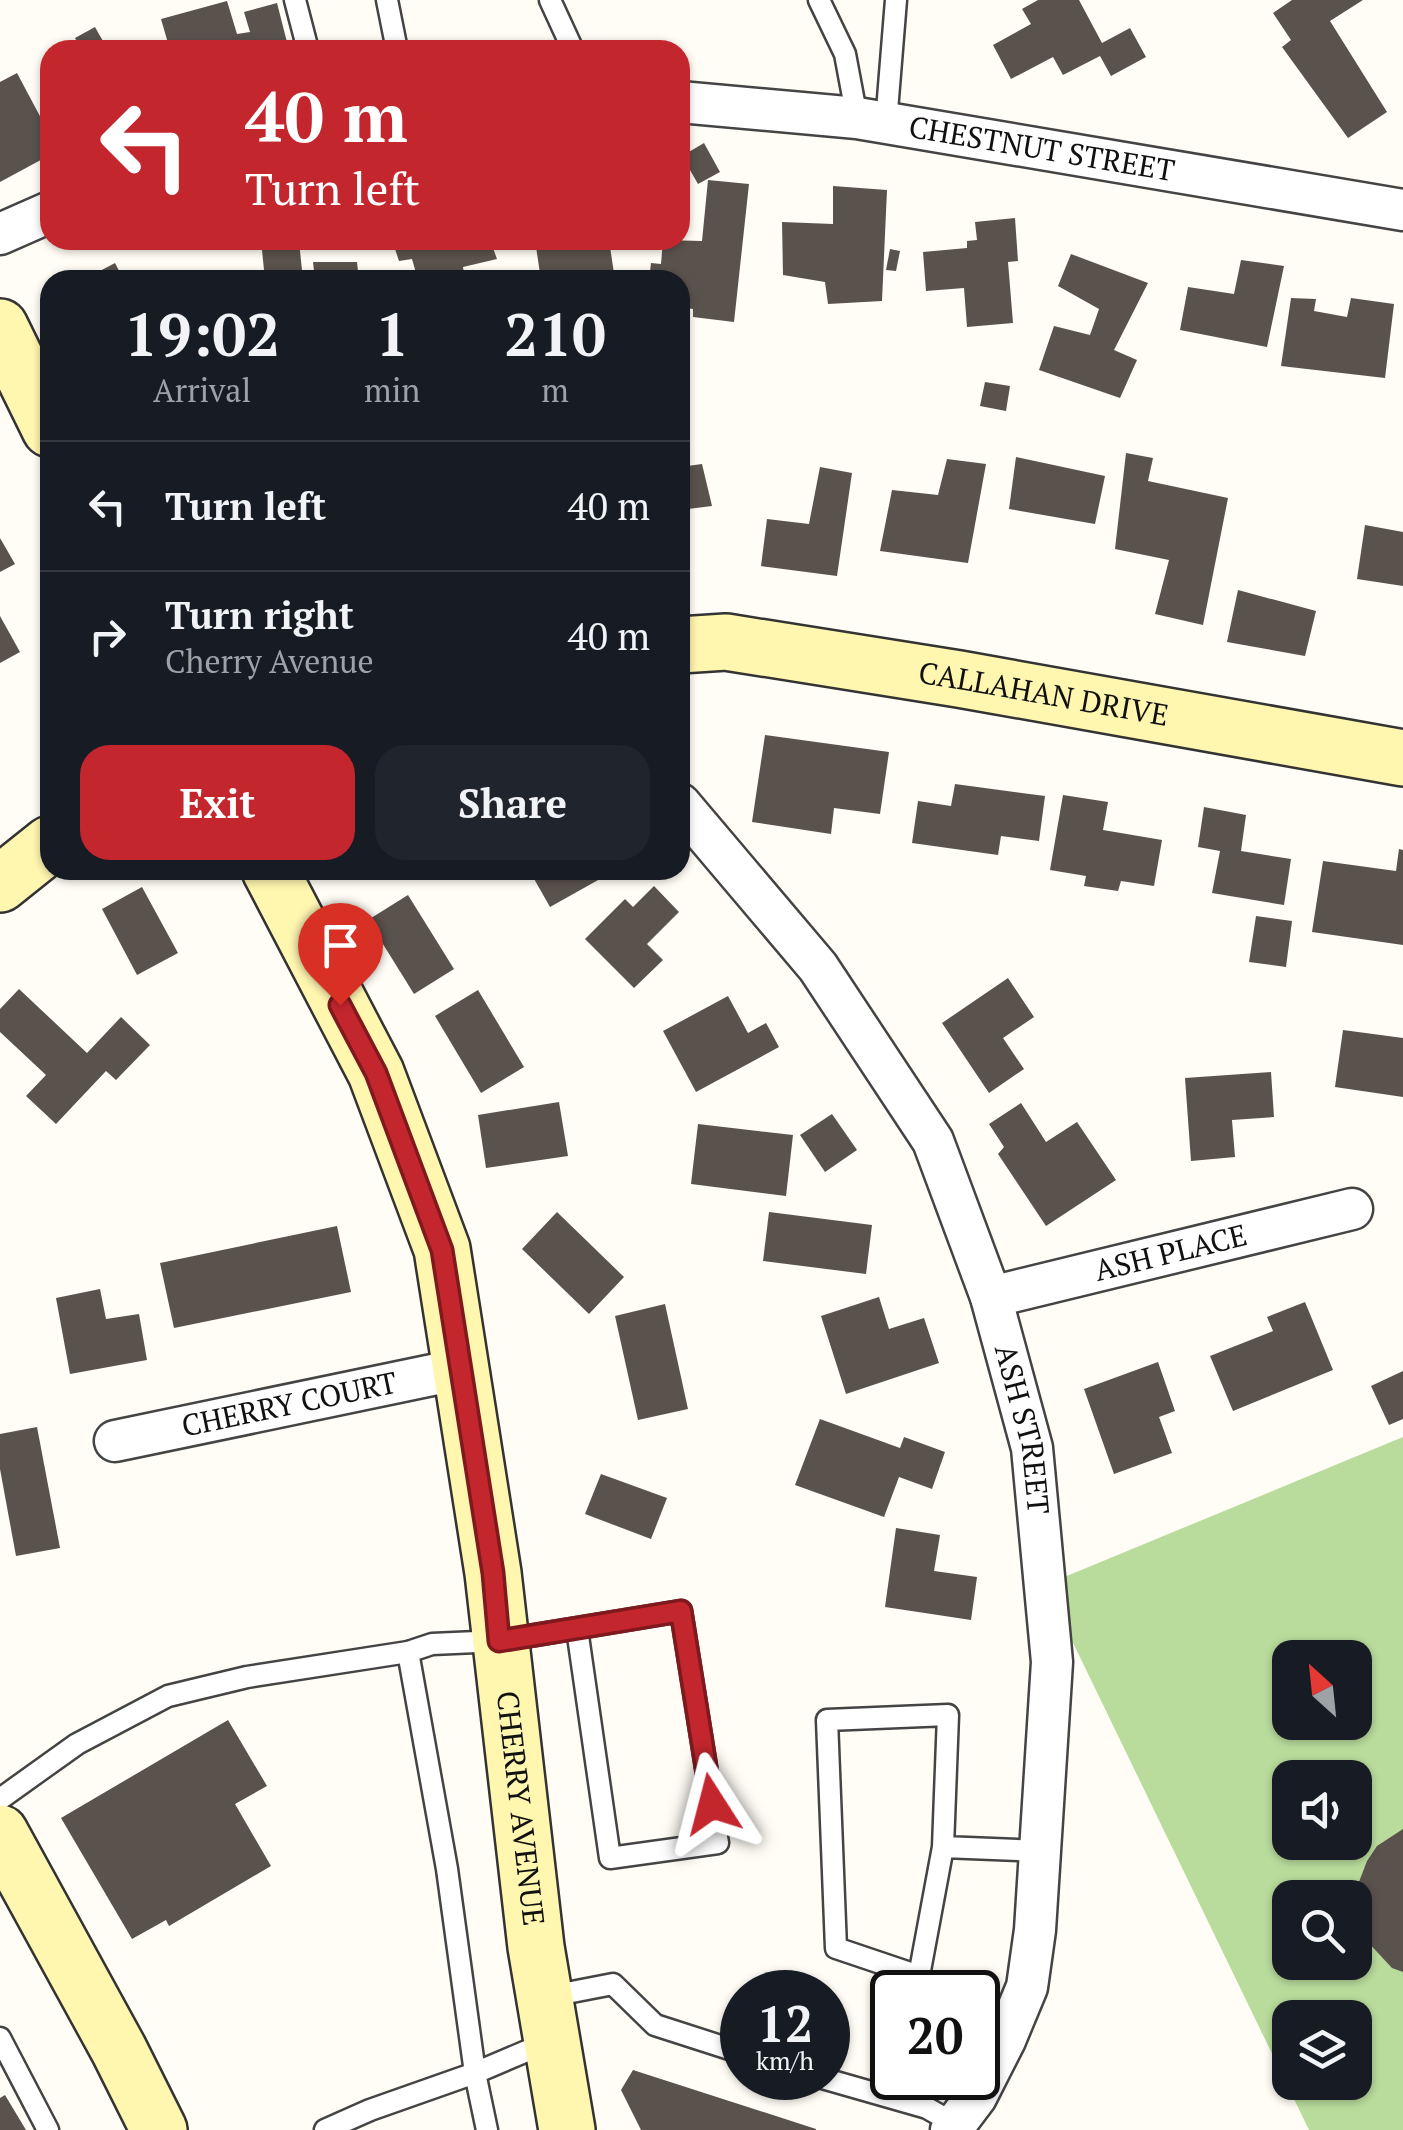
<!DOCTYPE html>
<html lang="en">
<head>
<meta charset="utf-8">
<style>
	:root { --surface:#171b24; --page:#20242c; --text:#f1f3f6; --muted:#9ea1a6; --line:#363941; --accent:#c4262e }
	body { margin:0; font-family:"PT Serif",serif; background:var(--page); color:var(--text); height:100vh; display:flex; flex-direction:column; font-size:38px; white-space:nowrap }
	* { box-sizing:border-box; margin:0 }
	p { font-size:32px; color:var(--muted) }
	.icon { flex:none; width:55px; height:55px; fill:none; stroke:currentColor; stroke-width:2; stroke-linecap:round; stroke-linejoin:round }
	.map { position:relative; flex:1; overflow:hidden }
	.drawer { position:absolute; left:40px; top:270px; width:650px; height:610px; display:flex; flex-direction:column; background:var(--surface); border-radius:30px; box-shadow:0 2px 8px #0004 }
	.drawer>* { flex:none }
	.banner { position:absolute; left:40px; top:40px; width:650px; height:210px; border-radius:30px; box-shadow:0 2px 8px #0004; background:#c4262e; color:#fff; overflow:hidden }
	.needle { width:65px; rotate:333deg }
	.controls { position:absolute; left:1272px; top:1640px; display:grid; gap:20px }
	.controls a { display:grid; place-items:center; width:100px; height:100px; border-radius:20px; background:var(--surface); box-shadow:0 2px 8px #0004; font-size:50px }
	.speed { position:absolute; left:720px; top:1970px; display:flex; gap:20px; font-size:50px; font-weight:700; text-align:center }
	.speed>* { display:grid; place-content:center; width:130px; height:130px; border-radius:50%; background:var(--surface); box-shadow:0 2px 8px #0004; line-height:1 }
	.speed small { font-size:25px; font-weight:400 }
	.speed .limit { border:5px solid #111; border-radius:15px; background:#fff; color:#111 }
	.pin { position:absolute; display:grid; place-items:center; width:85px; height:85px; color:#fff; margin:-102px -42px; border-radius:50% 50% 50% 0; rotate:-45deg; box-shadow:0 0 10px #0007 }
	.pin .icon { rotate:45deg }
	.me { position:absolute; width:110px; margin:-55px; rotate:351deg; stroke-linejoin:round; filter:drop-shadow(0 0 8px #0008) }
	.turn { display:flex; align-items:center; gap:35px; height:210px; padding:0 40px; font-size:45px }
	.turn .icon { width:130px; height:130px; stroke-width:2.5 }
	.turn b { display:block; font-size:70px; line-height:85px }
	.eta { display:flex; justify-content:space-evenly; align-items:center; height:170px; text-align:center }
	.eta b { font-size:60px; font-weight:600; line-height:70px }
	.action { display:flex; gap:20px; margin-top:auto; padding:20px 40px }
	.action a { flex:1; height:115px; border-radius:30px; background:var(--accent); color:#fff; font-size:40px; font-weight:600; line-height:115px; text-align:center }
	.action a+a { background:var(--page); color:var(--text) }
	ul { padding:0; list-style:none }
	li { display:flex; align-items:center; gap:30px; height:130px; padding:0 40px; border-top:2px solid var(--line) }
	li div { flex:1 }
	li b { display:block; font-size:38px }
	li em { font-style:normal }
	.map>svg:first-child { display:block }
</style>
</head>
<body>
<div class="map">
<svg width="1403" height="2130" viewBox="0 0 1403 2130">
	<rect width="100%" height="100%" fill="#fffdf5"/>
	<path fill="#b9dc9c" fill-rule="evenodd" d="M 1403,1437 L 1403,2130 L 1309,2130 L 1045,1585 ZM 1290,1658 L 1355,1658 L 1355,1722 L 1290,1722 ZM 1290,1778 L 1355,1778 L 1355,1842 L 1290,1842 ZM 1290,1898 L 1355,1898 L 1355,1962 L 1290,1962 ZM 1290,2018 L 1355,2018 L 1355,2082 L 1290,2082 Z"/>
	<g fill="#5a524d">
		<polygon points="1038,0 1079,0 1102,43 1130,28 1146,57 1111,76 1100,56 1063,75 1053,57 1011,79 993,45 1031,24 1022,9"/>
		<polygon points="1292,0 1363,0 1330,21 1387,112 1348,138 1282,47 1291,40 1273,13"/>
		<polygon points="227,1 237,34 250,32 244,12 277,3 289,50 170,50 161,19"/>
		<polygon points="95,27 108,50 82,50 75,38"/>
		<polygon points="17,73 50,135 50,155 0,182 0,82"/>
		<polygon points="704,143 720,172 698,184 682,156"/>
		<polygon points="708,180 749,184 734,322 693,317 693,309 680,307 680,280 649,280 651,263 661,264 663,240 702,241"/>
		<polygon points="833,186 887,190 882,301 828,304 825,282 783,275 782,222 833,224"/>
		<polygon points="1015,218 1018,261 1008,262 1013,323 967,327 964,288 926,291 923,252 967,248 967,241 977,240 975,222"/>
		<polygon points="261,240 299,241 303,280 265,280"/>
		<polygon points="392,240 490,240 497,259 463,267 465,280 418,280 412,259 399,261"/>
		<polygon points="535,240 609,240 615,280 541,280"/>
		<polygon points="890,249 900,251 896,271 886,270"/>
		<polygon points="1071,254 1148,283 1114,350 1137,360 1120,398 1039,370 1054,326 1090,335 1099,309 1058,286"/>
		<polygon points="1241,260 1284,266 1267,347 1180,330 1188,287 1234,294"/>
		<polygon points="313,262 357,262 359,280 315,280"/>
		<polygon points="115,263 124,280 83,280"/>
		<polygon points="1291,298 1316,299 1314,311 1347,317 1351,298 1394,304 1385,378 1281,366"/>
		<polygon points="985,382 1010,386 1006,411 980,406"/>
		<polygon points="1126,453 1153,458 1148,481 1228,498 1203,625 1155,614 1169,560 1115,549"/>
		<polygon points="1016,457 1105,476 1095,524 1009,509"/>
		<polygon points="947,459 986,464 968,563 880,551 892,490 938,495"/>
		<polygon points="702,464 712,506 680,510 680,467"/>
		<polygon points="820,467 852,473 837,576 761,566 767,519 809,524"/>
		<polygon points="1365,525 1403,532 1403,586 1357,579"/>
		<polygon points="0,538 15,564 0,572"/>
		<polygon points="1238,590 1316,611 1305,656 1227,642"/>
		<polygon points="0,616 20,652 0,663"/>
		<polygon points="765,735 889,752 880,814 834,808 831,834 752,822"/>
		<polygon points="955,784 1045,796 1039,841 1001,836 998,855 912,843 918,801 951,806"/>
		<polygon points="1063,795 1108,802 1103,830 1162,840 1154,886 1121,881 1118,891 1084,886 1086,876 1050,870"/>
		<polygon points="1204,807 1246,815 1241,851 1291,859 1284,905 1212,893 1220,851 1198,847"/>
		<polygon points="1399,849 1403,850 1403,945 1312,932 1323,861 1396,871"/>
		<polygon points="529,870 616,870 550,907"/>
		<polygon points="654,886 679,912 647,944 663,960 634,988 585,939 625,899 633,907"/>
		<polygon points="142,887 178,953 137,975 102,909"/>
		<polygon points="408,895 454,969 414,994 368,920"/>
		<polygon points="1256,916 1292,921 1286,967 1249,962"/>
		<polygon points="1008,978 1034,1017 1003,1038 1024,1069 989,1093 942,1023"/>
		<polygon points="19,989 87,1053 121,1017 150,1045 116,1080 106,1071 56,1124 26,1096 46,1075 0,1032 0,1009"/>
		<polygon points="478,990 524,1067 481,1093 435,1016"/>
		<polygon points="728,996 748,1033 766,1023 779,1047 696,1092 663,1031"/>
		<polygon points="1343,1030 1403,1038 1403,1097 1335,1087"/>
		<polygon points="1271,1072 1274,1117 1232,1120 1235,1157 1191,1161 1185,1078"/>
		<polygon points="559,1102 568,1156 486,1168 478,1115"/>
		<polygon points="1021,1103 1046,1142 1077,1122 1116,1180 1046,1226 998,1154 1004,1147 989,1124"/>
		<polygon points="832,1114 857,1150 825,1172 800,1135"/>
		<polygon points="698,1124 793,1135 786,1196 691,1184"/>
		<polygon points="557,1212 624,1277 589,1314 522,1249"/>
		<polygon points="769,1212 872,1225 866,1274 763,1261"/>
		<polygon points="337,1226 351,1292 174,1328 160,1263"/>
		<polygon points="100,1289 106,1319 139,1314 147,1360 70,1374 56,1298"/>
		<polygon points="879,1297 889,1329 924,1318 939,1363 846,1394 821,1316"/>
		<polygon points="1305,1302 1333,1370 1233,1411 1210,1356 1273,1331 1267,1317"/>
		<polygon points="665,1304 688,1409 638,1420 615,1316"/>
		<polygon points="1158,1362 1175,1411 1159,1417 1172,1453 1114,1474 1084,1389"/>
		<polygon points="1403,1371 1403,1419 1389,1425 1371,1386"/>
		<polygon points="820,1419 900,1448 904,1437 945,1452 932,1489 899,1477 884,1517 795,1485"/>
		<polygon points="37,1427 60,1548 16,1556 0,1469 0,1434"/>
		<polygon points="601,1474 667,1498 651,1539 585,1514"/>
		<polygon points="896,1528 940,1535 934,1571 977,1577 971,1620 885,1607"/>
		<polygon points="228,1720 267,1786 235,1804 271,1866 169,1926 166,1920 132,1939 61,1818"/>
		<polygon points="1403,1829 1403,1972 1392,1968 1366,1940 1357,1914 1357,1887 1367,1861 1377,1846"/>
		<polygon points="633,2070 816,2129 816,2130 641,2130 621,2090"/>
		<polygon points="5,2095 26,2130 0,2130 0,2098"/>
	</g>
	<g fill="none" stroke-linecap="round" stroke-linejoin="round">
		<g stroke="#444" stroke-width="25">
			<g id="lane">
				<polyline points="295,0 308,50"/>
				<polyline points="387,0 397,50"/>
				<polyline points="550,0 573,50"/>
				<polyline points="819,0 845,54 857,118"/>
				<polyline points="886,123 896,0"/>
				<polyline points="0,1799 77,1744 168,1696 247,1677 408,1652"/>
				<polyline points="943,1847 948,1715 827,1720 836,1948 919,1976 943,1847 1040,1851"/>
				<polyline points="546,1997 613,1984 655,2025 742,2053"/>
				<polyline points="0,2038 48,2130"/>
				<polyline points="822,2078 927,2108 955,2124"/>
				<polyline points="325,2130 370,2110 475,2073 447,1869 408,1652 432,1644 499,1641 681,1611 718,1843 610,1858 577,1629"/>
				<polyline points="487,2130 475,2073 548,2042"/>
			</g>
		</g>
		<g stroke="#444" stroke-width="45">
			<g id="street">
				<path id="s1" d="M 680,102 L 857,118 L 1403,210"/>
				<polyline points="0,234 50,212"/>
				<path id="s2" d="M 680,804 L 818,967 L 933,1141 L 991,1297 L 1032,1448 L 1052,1662 L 1035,1930 L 1027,1987 L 1005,2040 L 976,2097 L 951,2130"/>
				<path id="s3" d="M 991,1297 L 1352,1209"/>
				<path id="s4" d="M 115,1441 L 461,1369"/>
			</g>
		</g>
		<g stroke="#333" stroke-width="60">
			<g id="secondary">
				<polyline points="0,327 50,429"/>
				<path id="s5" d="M 680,645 L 726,642 L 959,679 L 1403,758"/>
				<path id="s6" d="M 270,870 L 376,1073 L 442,1249 L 493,1573 L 536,1947 L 567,2130"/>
				<polyline points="0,884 50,844"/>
				<polyline points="0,1833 119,2050 159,2130"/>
			</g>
		</g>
		<use href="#lane" stroke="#fff" stroke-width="20"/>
		<use href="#street" stroke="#fff" stroke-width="40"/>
		<use href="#secondary" stroke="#fff6b0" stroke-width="55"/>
	</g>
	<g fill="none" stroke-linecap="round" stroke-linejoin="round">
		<g stroke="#7f191e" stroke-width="25">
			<polyline id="route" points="340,1005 376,1073 442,1250 493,1573 499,1641 681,1611 712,1804"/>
		</g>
		<use href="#route" stroke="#c4262e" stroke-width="18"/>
	</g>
	<g text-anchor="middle" stroke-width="10" stroke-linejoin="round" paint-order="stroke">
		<g font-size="30" fill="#111" stroke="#fff">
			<text dy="10" stroke="none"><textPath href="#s1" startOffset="365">CHESTNUT STREET</textPath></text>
			<text dy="10" stroke="none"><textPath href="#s5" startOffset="368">CALLAHAN DRIVE</textPath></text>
			<text dy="10" stroke="none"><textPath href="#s3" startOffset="185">ASH PLACE</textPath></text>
			<text dy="10" stroke="none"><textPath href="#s4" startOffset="178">CHERRY COURT</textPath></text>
			<text dy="10" stroke="none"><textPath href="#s2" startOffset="725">ASH STREET</textPath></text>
			<text dy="10" stroke="none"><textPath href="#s6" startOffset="982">CHERRY AVENUE</textPath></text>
		</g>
	</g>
</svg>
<div class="controls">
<a><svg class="needle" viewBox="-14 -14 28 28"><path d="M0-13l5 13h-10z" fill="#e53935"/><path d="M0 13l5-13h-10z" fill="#9ea1a6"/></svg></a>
<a><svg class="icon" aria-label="sound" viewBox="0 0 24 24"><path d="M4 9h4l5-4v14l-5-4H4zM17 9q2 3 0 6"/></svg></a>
<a><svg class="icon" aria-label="search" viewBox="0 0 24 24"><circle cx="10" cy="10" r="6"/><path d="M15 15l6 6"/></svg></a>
<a><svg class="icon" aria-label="layers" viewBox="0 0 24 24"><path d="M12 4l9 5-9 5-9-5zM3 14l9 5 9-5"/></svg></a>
</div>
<div class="speed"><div>12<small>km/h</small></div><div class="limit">20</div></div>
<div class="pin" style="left:340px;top:1005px;background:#d93025"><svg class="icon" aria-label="arrive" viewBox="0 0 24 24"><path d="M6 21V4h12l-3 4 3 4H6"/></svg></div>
<svg class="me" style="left:712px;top:1804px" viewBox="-20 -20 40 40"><path d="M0-17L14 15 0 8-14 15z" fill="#c4262e" stroke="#fff" stroke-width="4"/></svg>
<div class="banner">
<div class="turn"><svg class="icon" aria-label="left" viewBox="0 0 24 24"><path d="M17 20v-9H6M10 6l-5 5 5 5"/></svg><div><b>40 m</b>Turn left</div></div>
</div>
<section class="drawer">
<div class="eta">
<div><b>19:02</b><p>Arrival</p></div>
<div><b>1</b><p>min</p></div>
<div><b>210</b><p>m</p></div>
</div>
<ul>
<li><svg class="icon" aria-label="left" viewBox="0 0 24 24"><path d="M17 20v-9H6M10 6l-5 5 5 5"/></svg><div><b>Turn left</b></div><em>40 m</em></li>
<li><svg class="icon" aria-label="right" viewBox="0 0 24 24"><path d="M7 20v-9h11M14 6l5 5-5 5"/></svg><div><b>Turn right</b><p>Cherry Avenue</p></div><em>40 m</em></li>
</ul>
<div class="action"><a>Exit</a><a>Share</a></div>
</section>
</div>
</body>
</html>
